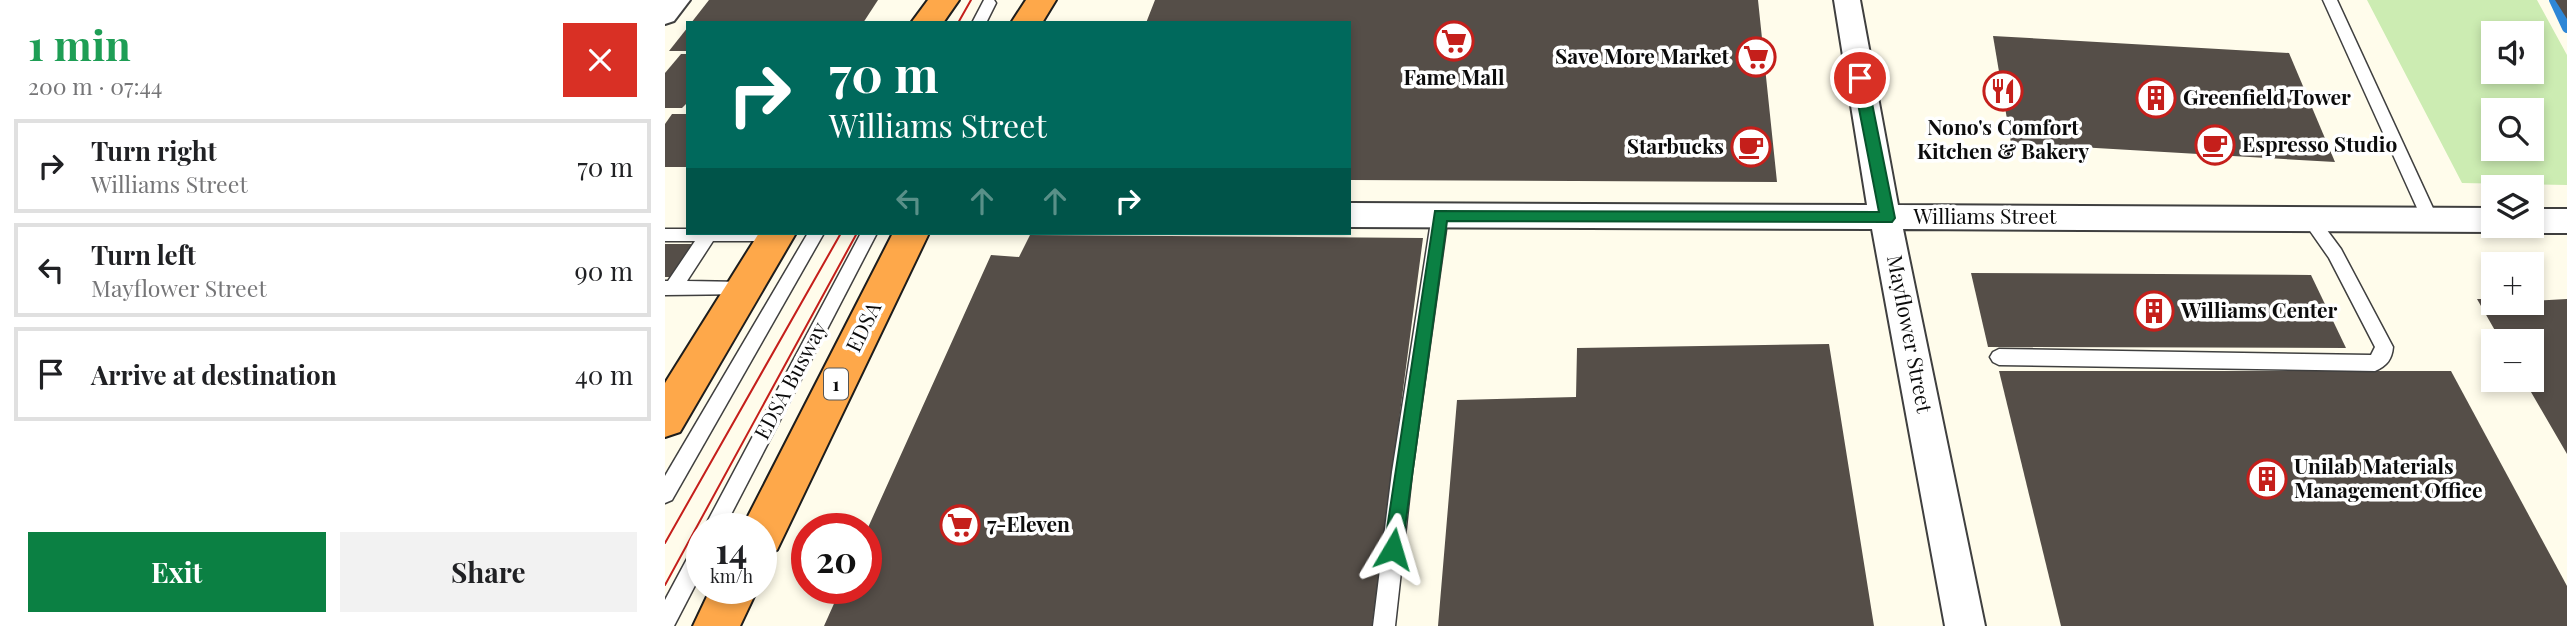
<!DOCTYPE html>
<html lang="en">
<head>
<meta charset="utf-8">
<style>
	:root { --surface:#fff; --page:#f2f2f2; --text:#202124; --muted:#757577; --line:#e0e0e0; --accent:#0b8043 }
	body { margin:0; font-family:"Playfair Display",serif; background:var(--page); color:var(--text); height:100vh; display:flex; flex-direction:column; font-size:26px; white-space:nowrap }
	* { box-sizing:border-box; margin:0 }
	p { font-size:23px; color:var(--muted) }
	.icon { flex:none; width:38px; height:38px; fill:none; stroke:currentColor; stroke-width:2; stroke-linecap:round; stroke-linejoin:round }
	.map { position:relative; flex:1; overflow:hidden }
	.sheet { display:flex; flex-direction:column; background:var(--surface); width:665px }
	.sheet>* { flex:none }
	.banner { position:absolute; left:21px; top:21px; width:665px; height:214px; border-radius:0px; box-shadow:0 4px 10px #0003; background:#00695c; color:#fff; overflow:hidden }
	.buttons { position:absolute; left:1816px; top:21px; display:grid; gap:14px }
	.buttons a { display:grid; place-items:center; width:63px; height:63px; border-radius:0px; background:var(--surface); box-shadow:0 4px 10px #0003; font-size:35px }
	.speed { position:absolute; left:21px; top:513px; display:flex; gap:14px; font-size:35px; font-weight:700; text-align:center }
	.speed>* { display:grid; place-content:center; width:91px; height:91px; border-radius:50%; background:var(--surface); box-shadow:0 4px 10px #0003; line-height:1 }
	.speed small { font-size:18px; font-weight:400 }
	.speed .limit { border:10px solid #d22; background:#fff; color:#111 }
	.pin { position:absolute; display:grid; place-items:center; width:60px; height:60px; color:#fff; margin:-30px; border:4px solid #fff; border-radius:50%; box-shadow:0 2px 7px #0007 }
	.me { position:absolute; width:77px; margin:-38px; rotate:7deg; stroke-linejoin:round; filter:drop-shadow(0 0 5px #0008) }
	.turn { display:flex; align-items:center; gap:24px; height:147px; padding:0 28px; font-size:32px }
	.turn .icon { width:91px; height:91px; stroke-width:2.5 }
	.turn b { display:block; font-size:49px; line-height:60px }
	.lanes { display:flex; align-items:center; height:66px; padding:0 28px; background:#0003; justify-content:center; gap:35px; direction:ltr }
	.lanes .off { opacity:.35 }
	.round { display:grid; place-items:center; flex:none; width:74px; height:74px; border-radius:0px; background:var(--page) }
	.overview { display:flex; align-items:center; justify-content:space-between; height:119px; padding:0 28px }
	h1 { font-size:42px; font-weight:700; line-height:52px; color:#1e9e55 }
	.button { display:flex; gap:14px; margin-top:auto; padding:14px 28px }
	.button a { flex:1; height:80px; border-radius:0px; background:var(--accent); color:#fff; font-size:28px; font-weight:700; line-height:80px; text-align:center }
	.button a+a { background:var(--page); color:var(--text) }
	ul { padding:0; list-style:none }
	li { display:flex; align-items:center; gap:21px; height:94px; margin:0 14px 10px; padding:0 14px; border:4px solid var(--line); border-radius:0px }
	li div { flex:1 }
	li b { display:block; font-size:26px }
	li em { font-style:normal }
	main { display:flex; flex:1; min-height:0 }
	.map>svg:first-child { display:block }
</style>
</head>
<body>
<main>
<section class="sheet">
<div class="overview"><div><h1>1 min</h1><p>200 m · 07:44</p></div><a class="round" style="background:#d93025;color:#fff"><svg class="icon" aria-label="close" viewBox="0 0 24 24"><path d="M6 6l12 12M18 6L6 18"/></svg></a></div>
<ul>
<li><svg class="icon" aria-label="right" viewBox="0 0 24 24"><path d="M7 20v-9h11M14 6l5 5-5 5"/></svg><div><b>Turn right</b><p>Williams Street</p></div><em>70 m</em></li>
<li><svg class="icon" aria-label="left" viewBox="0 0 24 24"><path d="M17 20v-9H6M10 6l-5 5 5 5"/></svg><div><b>Turn left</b><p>Mayflower Street</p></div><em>90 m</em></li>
<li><svg class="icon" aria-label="arrive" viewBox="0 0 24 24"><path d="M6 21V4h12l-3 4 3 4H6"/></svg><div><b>Arrive at destination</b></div><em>40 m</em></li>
</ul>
<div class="button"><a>Exit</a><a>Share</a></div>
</section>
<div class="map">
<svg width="1902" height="626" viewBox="0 0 1902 626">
	<rect width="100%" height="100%" fill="#fffceb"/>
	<path fill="#ccecb2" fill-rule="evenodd" d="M 1702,0 L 1872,0 L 1902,55 L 1902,185 L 1797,183 ZM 1829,33 L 1867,33 L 1867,72 L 1829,72 ZM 1829,110 L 1867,110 L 1867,149 L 1829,149 Z"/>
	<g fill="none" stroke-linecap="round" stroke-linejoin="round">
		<polyline stroke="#2e87d6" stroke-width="10" points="1889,0 1902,28"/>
	</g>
	<g fill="#554e48">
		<polygon points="44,0 213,0 198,23 26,23"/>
		<polygon points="1093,0 1112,182 684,180 684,23 481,23 490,0"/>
		<polygon points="1890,0 1902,0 1902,19"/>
		<polygon points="23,27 23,51 4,51"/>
		<polygon points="1328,36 1624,53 1670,162 1346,143"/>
		<polygon points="16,54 23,54 23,102 17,108 0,108 0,73"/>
		<polygon points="7,114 23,114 23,167 0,167 0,124"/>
		<polygon points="365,235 758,238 707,626 159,626 176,588 201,588 201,532 326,255 354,257"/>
		<polygon points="0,244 27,244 5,277 0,277"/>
		<polygon points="1306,273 1646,275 1681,348 1323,347"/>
		<polygon points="1812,299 1829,299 1829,303 1902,299 1902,454 1859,380 1867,380 1867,341 1836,341"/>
		<polygon points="1164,344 1209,626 773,626 792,400 911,397 912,348"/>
		<polygon points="1334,371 1786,371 1902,586 1902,626 1396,626"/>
	</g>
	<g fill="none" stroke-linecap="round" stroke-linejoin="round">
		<g stroke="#3f3f3f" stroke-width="3">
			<g id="lane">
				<polygon points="319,0 329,0 331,3 321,23 307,23"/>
				<polygon points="1658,0 1672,0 1773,219 1771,223 1765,225 1757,219"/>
				<polygon points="775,209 783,215 747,472 730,626 708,626 727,472 767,215"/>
				<path d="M 1644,212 L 1650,214 L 1676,249 L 1728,347 C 1727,359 1722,366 1710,371 L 1334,365 L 1328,362 L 1325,357 L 1328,352 L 1334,349 L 1706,355 L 1710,347 L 1664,258 L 1636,218 Z"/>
				<polygon points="0,229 23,229 23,233 118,233 119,235 117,240 111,241 48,241 22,281 79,282 85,284 88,289 85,294 0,295 0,281 3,281 30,241 0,241"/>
				<polygon points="143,233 159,233 7,500 0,503 0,476"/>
				<polygon points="196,233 212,233 59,528 39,528"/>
				<polygon points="37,541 37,572 9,626 0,626 0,600 30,544"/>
			</g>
		</g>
		<g stroke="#3f3f3f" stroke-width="4">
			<g id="street">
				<polygon points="0,0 25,0 9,21 0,24"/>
				<polygon points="1169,0 1195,0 1233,205 1829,208 1829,226 1841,226 1829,232 1238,229 1320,626 1280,626 1207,229 684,227 684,203 1202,205"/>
				<polygon points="1867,209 1902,209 1902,233 1867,233 1856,229 1854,226 1867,226"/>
			</g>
		</g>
		<g stroke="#1d1d1d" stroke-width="4">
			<g id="highway">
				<polygon points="263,0 294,0 278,23 246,23"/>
				<polygon points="361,0 391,0 377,23 346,23"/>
				<polygon points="94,233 131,233 15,432 0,437 0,383"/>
				<polygon points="228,233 264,233 112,550 96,556 96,528 77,528"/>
				<polygon points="46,588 93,588 75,626 28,626"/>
			</g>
		</g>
		<use href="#lane" fill="#fff" fill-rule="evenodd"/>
		<use href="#street" fill="#fff" fill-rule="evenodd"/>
		<use href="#highway" fill="#fea84a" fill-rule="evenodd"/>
		<g stroke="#c51f1b" stroke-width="2">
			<polyline points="293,23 306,0"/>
			<polyline points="0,543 176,233"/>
			<polyline points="0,585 192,233"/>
		</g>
	</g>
	<polygon fill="#0b8043" stroke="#07532c" stroke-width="2" points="1195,73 1202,78 1230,218 1227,222 782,221 737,549 735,555 728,558 722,555 719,549 770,211 1214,212 1188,78"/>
	<defs>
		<g id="supermarket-ring" transform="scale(2.0125)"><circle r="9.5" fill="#fff" stroke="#c51f1b" stroke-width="1.5"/><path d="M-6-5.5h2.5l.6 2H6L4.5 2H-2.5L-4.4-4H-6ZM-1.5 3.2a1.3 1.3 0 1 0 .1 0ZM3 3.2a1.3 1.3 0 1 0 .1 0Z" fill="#c51f1b"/></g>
		<g id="restaurant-ring" transform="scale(2.0125)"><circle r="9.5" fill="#fff" stroke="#c51f1b" stroke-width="1.5"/><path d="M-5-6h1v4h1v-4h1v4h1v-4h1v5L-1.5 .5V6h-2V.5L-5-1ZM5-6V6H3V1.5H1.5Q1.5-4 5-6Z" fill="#c51f1b"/></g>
		<g id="building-ring" transform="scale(2.0125)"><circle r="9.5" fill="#fff" stroke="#c51f1b" stroke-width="1.5"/><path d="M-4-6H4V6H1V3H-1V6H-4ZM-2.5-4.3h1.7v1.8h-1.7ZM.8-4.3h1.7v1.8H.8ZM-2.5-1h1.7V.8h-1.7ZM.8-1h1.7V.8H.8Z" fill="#c51f1b"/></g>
		<g id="cafe-ring" transform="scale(2.0125)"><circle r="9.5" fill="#fff" stroke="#c51f1b" stroke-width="1.5"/><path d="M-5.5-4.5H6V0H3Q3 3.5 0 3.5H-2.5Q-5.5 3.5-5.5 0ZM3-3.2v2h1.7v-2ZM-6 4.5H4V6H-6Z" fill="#c51f1b"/></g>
	</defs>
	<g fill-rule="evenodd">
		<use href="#supermarket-ring" x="789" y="41"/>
		<use href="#supermarket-ring" x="1091" y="57"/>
		<use href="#restaurant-ring" x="1338" y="91"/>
		<use href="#building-ring" x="1491" y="98"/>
		<use href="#cafe-ring" x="1550" y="145"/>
		<use href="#cafe-ring" x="1086" y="147"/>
		<use href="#building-ring" x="1489" y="311"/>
		<use href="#building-ring" x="1602" y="479"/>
		<use href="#supermarket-ring" x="295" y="525"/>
	</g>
	<g text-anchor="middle" stroke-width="7" stroke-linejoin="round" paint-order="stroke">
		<rect fill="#fff" stroke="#555" stroke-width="2" x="159" y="368.5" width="24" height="31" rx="5"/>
		<g font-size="19" font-weight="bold" fill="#0c0c0c">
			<text x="171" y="391">1</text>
		</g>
		<g font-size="21" font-weight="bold" fill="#0c0c0c" stroke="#fff" text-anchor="start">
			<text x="1064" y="64" text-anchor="end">Save More Market</text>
			<text x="789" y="85" text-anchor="middle">Fame Mall</text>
			<text x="1518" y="105">Greenfield Tower</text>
			<text x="1338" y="135" text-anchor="middle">Nono's Comfort<tspan x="1338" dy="24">Kitchen &amp; Bakery</tspan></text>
			<text x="1577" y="152">Espresso Studio</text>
			<text x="1059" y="154" text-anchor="end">Starbucks</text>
			<text x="1516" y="318">Williams Center</text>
			<text x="1629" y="474">Unilab Materials<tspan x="1629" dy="24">Management Office</tspan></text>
			<text x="322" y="532">7-Eleven</text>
		</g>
		<g font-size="21" fill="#0c0c0c" stroke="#fff">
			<text x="1320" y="224">Williams Street</text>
			<text transform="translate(199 327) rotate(-64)" y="7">EDSA</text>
			<text transform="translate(1244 334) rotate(79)" y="7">Mayflower Street</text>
			<text transform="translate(126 381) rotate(-62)" y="7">EDSA Busway</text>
		</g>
	</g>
</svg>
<div class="buttons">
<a><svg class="icon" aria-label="sound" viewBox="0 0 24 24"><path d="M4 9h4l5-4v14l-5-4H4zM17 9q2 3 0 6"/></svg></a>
<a><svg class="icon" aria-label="search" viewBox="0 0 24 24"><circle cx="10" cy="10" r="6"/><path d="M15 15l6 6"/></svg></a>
<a><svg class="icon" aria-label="layers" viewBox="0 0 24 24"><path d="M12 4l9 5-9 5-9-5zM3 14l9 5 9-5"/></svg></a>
<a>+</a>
<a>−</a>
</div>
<div class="speed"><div>14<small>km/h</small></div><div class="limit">20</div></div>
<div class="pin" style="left:1195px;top:78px;background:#d93025"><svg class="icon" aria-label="arrive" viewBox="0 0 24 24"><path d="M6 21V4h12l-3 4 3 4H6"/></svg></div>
<svg class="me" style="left:728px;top:549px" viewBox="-20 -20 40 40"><path d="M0-17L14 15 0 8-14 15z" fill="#0b8043" stroke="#fff" stroke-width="4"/></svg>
<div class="banner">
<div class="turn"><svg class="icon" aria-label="right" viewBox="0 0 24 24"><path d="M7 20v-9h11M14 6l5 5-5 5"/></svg><div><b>70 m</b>Williams Street</div></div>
<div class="lanes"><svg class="icon off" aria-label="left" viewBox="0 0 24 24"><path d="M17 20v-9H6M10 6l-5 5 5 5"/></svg><svg class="icon off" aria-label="ahead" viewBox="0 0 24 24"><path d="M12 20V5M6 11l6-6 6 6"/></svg><svg class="icon off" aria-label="ahead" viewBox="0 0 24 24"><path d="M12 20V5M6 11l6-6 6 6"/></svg><svg class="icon" aria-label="right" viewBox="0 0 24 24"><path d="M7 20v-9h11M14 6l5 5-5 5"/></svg></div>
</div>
</div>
</main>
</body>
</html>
